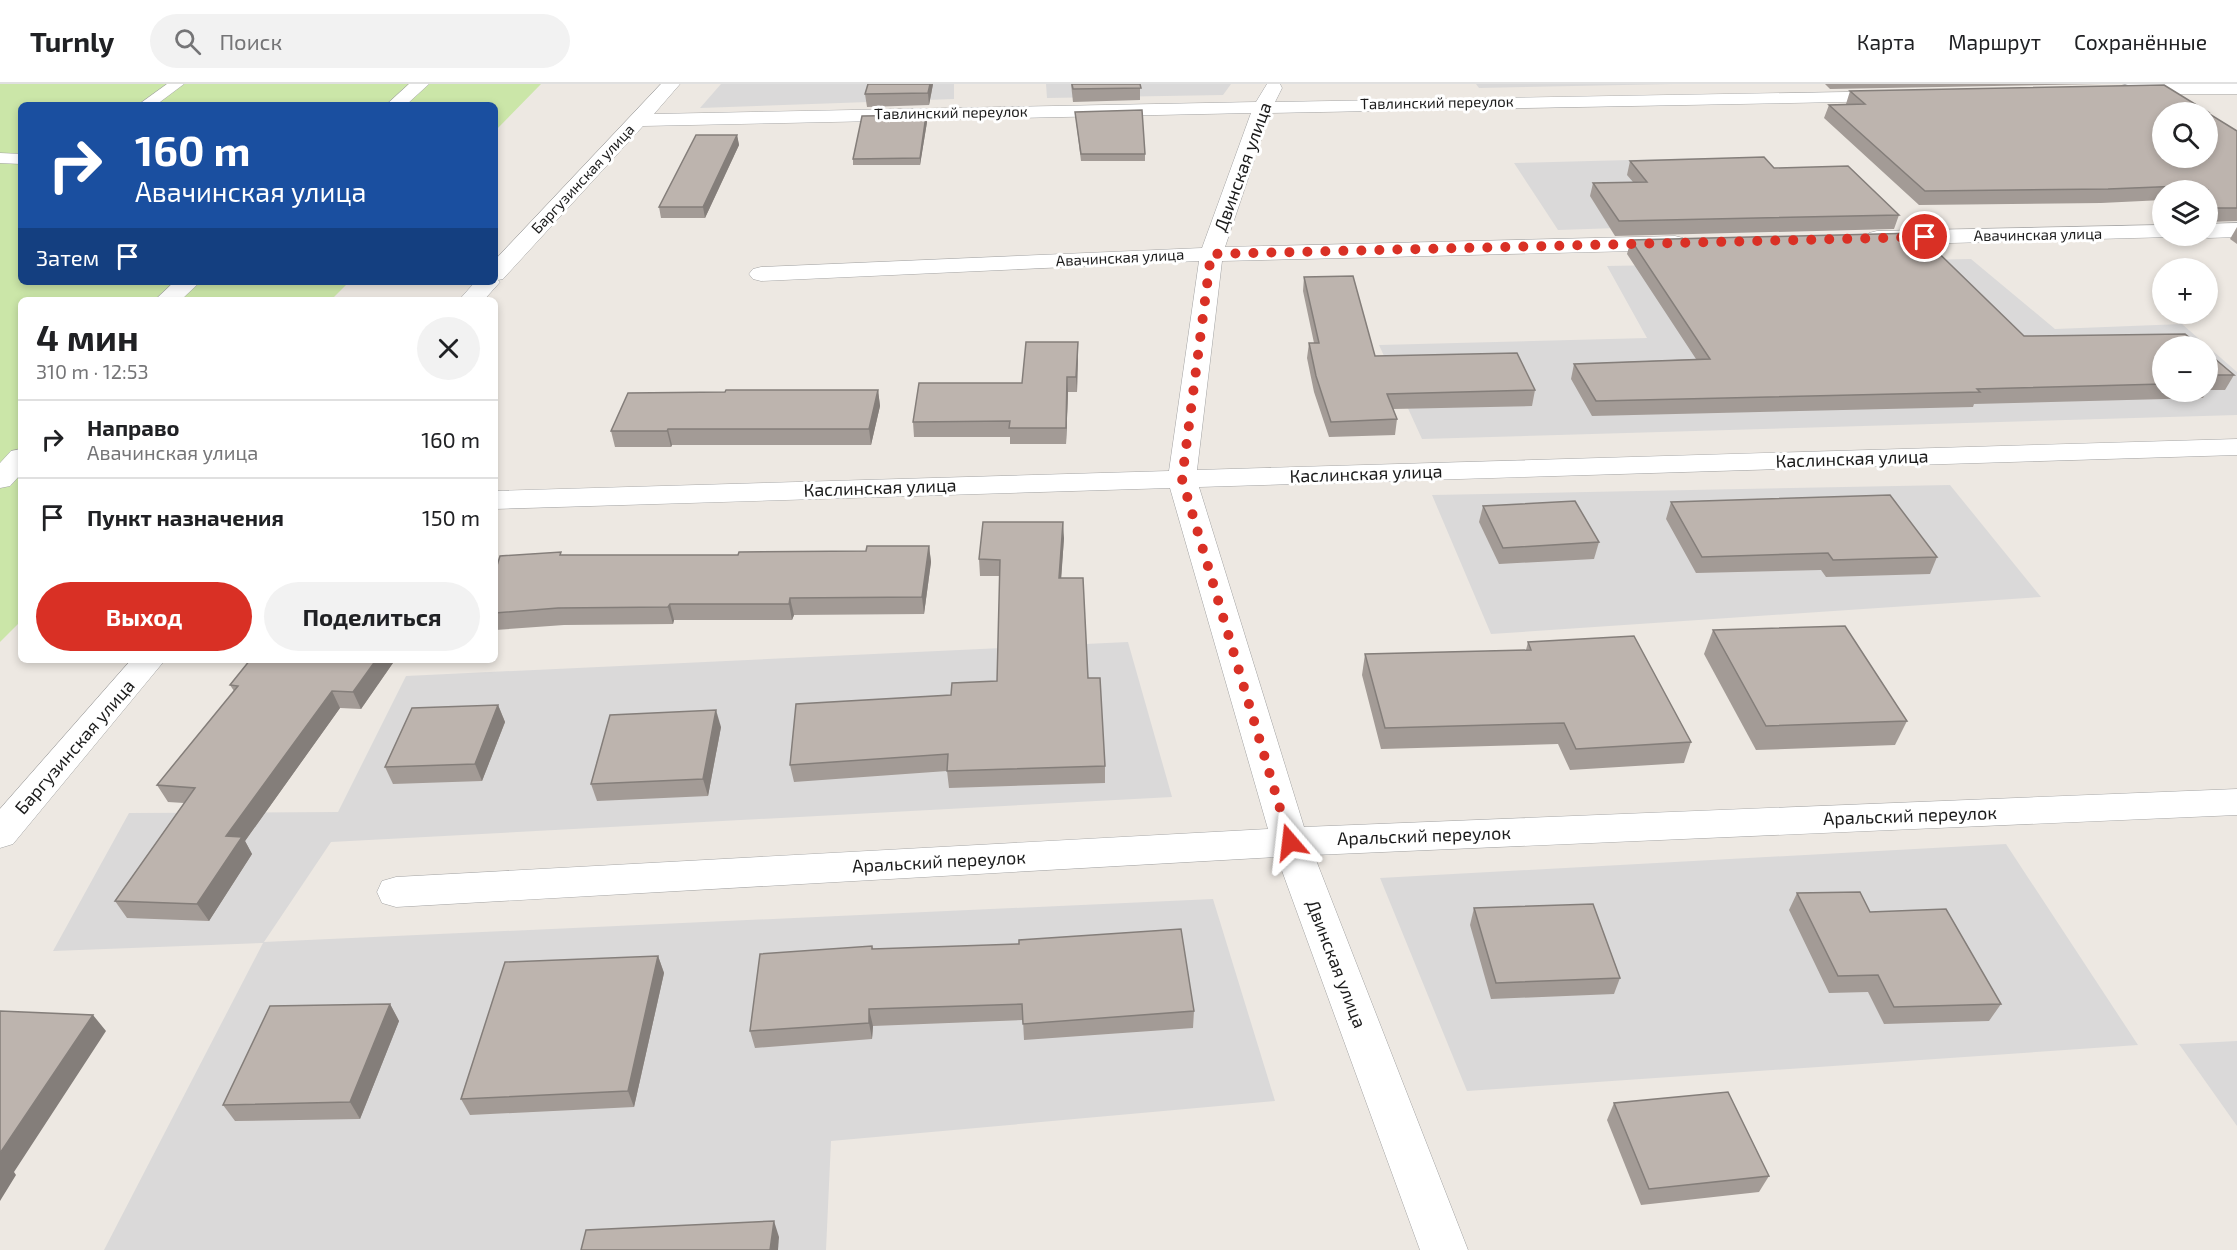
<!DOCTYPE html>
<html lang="ru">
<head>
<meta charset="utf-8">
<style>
	:root { --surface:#fff; --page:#f2f2f2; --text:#202124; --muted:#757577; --line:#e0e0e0; --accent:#d93025 }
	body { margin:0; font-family:"Exo 2",sans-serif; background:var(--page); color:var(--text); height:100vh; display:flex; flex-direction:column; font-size:22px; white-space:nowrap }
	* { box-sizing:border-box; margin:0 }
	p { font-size:20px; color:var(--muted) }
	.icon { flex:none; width:33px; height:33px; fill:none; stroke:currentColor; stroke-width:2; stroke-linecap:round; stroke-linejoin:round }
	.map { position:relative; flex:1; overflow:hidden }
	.panel { position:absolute; left:18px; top:213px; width:480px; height:366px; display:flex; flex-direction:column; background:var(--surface); border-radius:9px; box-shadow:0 3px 9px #0003 }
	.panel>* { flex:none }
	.hud { position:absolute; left:18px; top:18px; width:480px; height:183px; border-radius:9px; box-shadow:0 3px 9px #0003; background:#1a4fa0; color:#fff; overflow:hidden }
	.tools { position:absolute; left:2152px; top:18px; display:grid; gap:12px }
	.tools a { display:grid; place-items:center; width:66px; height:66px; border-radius:50%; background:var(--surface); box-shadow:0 3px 9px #0003; font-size:30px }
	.pin { position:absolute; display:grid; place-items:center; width:51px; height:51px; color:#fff; margin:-26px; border:3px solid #fff; border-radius:50%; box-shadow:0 2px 6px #0007 }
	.me { position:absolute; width:66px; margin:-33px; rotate:343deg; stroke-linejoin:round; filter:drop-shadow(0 0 4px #0008) }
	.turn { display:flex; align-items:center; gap:21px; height:126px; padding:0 18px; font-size:27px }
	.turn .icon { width:78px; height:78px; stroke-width:2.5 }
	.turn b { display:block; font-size:42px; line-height:51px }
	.then { display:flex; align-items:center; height:57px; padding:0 18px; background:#0003; gap:12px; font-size:22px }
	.round { display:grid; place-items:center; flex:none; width:63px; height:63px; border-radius:32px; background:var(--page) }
	.headline { display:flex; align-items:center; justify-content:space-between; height:102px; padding:0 18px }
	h1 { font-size:36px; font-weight:700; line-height:45px }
	.primary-button { display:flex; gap:12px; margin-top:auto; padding:12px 18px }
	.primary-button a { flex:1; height:69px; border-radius:36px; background:var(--accent); color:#fff; font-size:24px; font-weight:700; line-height:69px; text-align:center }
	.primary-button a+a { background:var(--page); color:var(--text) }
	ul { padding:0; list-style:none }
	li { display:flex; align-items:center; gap:18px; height:78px; padding:0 18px; border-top:2px solid var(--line) }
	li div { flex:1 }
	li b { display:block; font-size:22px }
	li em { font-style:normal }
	header { display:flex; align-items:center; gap:36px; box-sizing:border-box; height:84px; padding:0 30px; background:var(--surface); border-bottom:2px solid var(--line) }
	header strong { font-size:28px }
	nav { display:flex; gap:33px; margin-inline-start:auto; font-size:21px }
	.search { width:420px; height:54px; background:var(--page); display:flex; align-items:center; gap:15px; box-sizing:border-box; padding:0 21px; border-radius:33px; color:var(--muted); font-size:22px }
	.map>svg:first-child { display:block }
</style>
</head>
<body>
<header>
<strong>Turnly</strong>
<div class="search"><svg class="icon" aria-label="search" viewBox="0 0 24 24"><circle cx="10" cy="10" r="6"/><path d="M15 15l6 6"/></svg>Поиск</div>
<nav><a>Карта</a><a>Маршрут</a><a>Сохранённые</a></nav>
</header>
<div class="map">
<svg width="2237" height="1166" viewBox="0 0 2237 1166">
	<rect width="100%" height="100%" fill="#ede8e2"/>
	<g fill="#dad9d9" fill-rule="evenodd">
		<polygon points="721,0 954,0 954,15 700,24"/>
		<polygon points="1046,0 1231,0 1223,11 1047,14"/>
		<polygon points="1476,0 1673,0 1479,4"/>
		<polygon points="1707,74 1766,139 1558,146 1514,79"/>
		<path d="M 1971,175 L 2055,245 L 2182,240 L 2237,288 L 2237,331 L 1422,355 L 1379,261 L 1647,254 L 1607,182 ZM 2163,262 L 2208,262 L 2208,308 L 2163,308 Z"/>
		<polygon points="1950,401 2041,513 1491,550 1432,411"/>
		<polygon points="1128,558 1172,713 331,758 264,858 1213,815 1275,1017 831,1057 826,1166 104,1166 263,859 53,867 129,729 338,728 406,592"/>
		<polygon points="2006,760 2138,961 1467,1007 1380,794"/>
		<polygon points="2237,957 2237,1042 2179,960"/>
	</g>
	<polygon fill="#cbe6a8" points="0,0 541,0 495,47 495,21 21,21 21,198 349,198 331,216 21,216 21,537 0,558"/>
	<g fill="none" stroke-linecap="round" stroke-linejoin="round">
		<g stroke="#a3a3a3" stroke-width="1">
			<g id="service">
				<polygon points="167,0 184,0 156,21 138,21"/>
				<polygon points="0,69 21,70 21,80 0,79"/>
			</g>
		</g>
		<g stroke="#a3a3a3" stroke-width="1">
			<g id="minor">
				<polygon points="409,0 429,0 406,21 386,21"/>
				<polygon points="661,0 680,0 654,30 1256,18 1267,0 1280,0 1282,4 1275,18 1900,7 1902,11 1900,15 1893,17 1270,29 1225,163 1675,152 1683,154 1686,159 1683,164 1675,166 1222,177 1197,386 2237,355 2237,371 1199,403 1304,743 2237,705 2237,731 1314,771 1468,1166 1420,1166 1277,773 396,823 382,819 377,808 382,797 396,793 1268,745 1170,404 495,425 495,407 1169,387 1199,177 761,197 753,195 749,190 753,185 761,183 1202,164 1251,29 643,42 503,195 498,196 500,198 484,216 459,216 475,198 495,198 495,176"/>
				<polygon points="2128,0 2237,0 2237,10 2121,10 2119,6 2121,2"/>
				<polygon points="2237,139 2237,153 2208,154 2200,152 2208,152 2208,140"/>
				<polygon points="2163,141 2163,152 2171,153 1877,161 1869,159 1866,154 1869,149 1877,147"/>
				<polygon points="174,198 200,198 181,216 155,216"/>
				<polygon points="21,365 21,390 10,402 0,404 0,379 11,367"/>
				<polygon points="131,576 165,576 13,760 0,764 0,725"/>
			</g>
		</g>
		<use href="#service" fill="#fff" fill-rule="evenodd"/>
		<use href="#minor" fill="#fff" fill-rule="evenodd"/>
	</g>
	<g fill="#a39b96">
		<polygon points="933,0 929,21 867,23 865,10"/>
		<polygon points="1071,0 1140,0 1140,16 1073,18"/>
		<polygon points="1825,0 2102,0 1830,5"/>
		<polygon points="1850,7 2237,47 2237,137 2208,138 2208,106 2163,106 2163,116 2101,119 1919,121 1824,34 1829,21 1847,20 1846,20"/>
		<polygon points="1075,28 1145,70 1145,77 1081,77"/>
		<polygon points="926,31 927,38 920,81 853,81 853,75"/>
		<polygon points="737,51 739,61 705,134 661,134 659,123"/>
		<polygon points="1630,77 1774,84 1899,131 1894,145 1615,152 1590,112 1593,99 1633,98 1627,91"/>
		<polygon points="2237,143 2237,160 2230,155"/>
		<polygon points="1631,156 2024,252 2163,262 2163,308 2206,308 2203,314 1974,320 1973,323 1592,332 1571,295 1574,280 1696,275 1627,170"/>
		<polygon points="1304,193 1375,272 1535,306 1532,322 1393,325 1397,335 1395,351 1329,353 1314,308 1307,274 1309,259 1314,259 1303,207"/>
		<polygon points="1078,258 1077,308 1068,308 1066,360 1010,360 1010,353 914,353 913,338 1022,299"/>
		<polygon points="2208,269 2234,291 2225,306 2208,306"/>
		<polygon points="878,306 880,322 871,361 672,361 671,363 615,363 611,347 725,308"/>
		<polygon points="1671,418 1937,473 1930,490 1826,493 1821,486 1696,489 1666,435"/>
		<polygon points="1483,422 1599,458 1594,475 1499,480 1479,438"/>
		<polygon points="1064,454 1061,494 1088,594 1105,682 1105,699 949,704 947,687 794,698 790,681 951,611 997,597 1000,492 980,492 979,475"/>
		<polygon points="929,462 931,478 924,530 794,531 792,536 674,536 673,540 564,541 495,546 495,488 562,471 738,471 866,467"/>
		<polygon points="1713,546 1907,637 1895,661 1756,666 1704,570"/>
		<polygon points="1528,558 1691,658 1684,679 1570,686 1558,660 1381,665 1362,591 1365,570 1526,566"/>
		<polygon points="250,576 395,576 361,625 340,624 245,757 252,770 209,837 127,834 115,817 184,719 168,718 157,701 234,607 230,601"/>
		<polygon points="498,621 505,638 482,697 393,700 385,683"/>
		<polygon points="721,643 708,712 597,717 591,700"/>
		<polygon points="1797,809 1870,828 2001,920 1989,937 1884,940 1868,908 1829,909 1789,826"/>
		<polygon points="1474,824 1620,894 1614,910 1491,915 1470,841"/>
		<polygon points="872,862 873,865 1194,927 1193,944 1024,956 1023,936 873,942 872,955 755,964 750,947"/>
		<polygon points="658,872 664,889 634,1023 470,1031 461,1015"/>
		<polygon points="390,920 399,937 360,1035 235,1037 223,1021"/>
		<polygon points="1614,1019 1769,1092 1759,1108 1641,1121 1607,1036"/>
	</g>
	<g fill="#847e7a">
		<polygon points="930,0 933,0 929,21 928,9"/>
		<polygon points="926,31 927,38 920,81 920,74"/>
		<polygon points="737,51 739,61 705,134 703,123"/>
		<polygon points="1078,258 1078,273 1077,308 1076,293"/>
		<polygon points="1067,293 1068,308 1066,360 1066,344"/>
		<polygon points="878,306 880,322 871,361 869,345"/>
		<polygon points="668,345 672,361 671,363 667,347"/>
		<polygon points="1063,438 1064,454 1060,511 1059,494"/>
		<polygon points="929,462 931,478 924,530 922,513"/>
		<polygon points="790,514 794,531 792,536 789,520"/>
		<polygon points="670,520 674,536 673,540 668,523"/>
		<polygon points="376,576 395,576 361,625 353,608"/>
		<polygon points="332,607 340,624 245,757 252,770 209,837 197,820 226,752"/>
		<polygon points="498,621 505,638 482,697 475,680"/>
		<polygon points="716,626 721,643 708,712 703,695"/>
		<polygon points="658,872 664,889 634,1023 628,1007"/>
		<polygon points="390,920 399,937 360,1035 350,1018"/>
		<polygon points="869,925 873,942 872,955 869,939"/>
		<polygon points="93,931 106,947 14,1088 16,1091 0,1117 0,1069"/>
		<polygon points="774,1137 779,1153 778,1166 770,1166"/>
	</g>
	<g fill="#bdb4ae" stroke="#847e7a" stroke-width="1.5">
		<polygon points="868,0 930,0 928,9 865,10"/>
		<polygon points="1072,0 1140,0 1141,4 1073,5"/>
		<polygon points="2164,1 2208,28 2163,28 2163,74 2208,74 2208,29 2237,47 2237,124 2214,124 2208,120 2208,106 2189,106 2182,102 2108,105 1925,107 1829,21 1865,20 1850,7"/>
		<polygon points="1142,26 1145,70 1081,70 1075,28"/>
		<polygon points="926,31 920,74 853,75 862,32"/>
		<polygon points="696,51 737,51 703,123 659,123"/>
		<polygon points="1764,73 1774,84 1848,82 1899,131 1619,137 1593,99 1647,98 1630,77"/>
		<polygon points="1918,149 2024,252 2185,250 2200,262 2163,262 2163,300 1977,305 1980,308 1596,317 1574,280 1710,275 1631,156"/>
		<polygon points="1353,192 1375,272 1517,269 1535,306 1387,310 1397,335 1331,338 1316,292 1309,259 1319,259 1304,193"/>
		<polygon points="1026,258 1078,258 1076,293 1067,293 1066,344 1009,344 1010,337 913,338 919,299 1022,299"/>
		<polygon points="2208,269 2234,291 2208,291"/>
		<polygon points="726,306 878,306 869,345 668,345 667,347 611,347 628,309 725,308"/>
		<polygon points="1890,411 1937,473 1833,476 1828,469 1702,473 1671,418"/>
		<polygon points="1575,417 1599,458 1503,464 1483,422"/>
		<polygon points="983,438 1063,438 1059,494 1083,494 1088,594 1100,594 1105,682 947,687 948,670 790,681 796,620 951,611 952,599 997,597 1000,476 979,475"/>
		<polygon points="867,462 929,462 922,513 790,514 789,520 670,520 668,523 558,524 495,529 495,488 500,472 561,468 560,471 738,471 739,468 866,467"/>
		<polygon points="1845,542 1907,637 1766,642 1713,546"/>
		<polygon points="1634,552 1691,658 1576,665 1564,639 1385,644 1365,570 1531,566 1528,558"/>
		<polygon points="250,576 376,576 353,608 332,607 226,752 242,753 197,820 115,817 195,704 157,701 238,602 230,601"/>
		<polygon points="498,621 475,680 385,683 412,624"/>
		<polygon points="716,626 703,695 591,700 610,631"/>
		<polygon points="1860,808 1870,828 1946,825 2001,920 1894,923 1878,891 1838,892 1797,809"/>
		<polygon points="1593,820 1620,894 1496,899 1474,824"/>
		<polygon points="1181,845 1194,927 1023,940 1022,920 869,925 869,939 750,947 760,870 872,862 872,865 1019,860 1019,856"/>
		<polygon points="658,872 628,1007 461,1015 505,878"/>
		<polygon points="390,920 350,1018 223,1021 270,922"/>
		<polygon points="0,927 93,931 0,1069"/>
		<polygon points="1728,1008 1769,1092 1649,1105 1614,1019"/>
		<polygon points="774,1137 770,1166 581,1166 586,1146"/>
	</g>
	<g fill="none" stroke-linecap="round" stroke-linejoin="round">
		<polyline stroke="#d93025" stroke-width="10" stroke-dasharray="0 18" points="1290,758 1182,395 1211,170 1925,153"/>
	</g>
	<g text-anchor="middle" stroke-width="6" stroke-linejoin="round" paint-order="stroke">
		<g font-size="15" fill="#1c1c1c" stroke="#fff">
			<text transform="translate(1437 19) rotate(-1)" y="5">Тавлинский переулок</text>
			<text transform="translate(951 29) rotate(-1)" y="5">Тавлинский переулок</text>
			<text transform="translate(583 95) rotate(-47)" y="5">Баргузинская улица</text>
			<text transform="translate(2038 151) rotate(-1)" y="5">Авачинская улица</text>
			<text transform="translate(1120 174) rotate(-3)" y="5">Авачинская улица</text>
		</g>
		<g font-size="18" fill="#1c1c1c" stroke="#fff">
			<text transform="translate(1243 83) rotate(-70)" y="6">Двинская улица</text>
			<text transform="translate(1852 375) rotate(-2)" y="6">Каслинская улица</text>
			<text transform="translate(1366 390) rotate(-2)" y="6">Каслинская улица</text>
			<text transform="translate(880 404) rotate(-2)" y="6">Каслинская улица</text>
			<text transform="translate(75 663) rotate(-49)" y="6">Баргузинская улица</text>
			<text transform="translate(1910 732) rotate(-2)" y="6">Аральский переулок</text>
			<text transform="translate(1424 752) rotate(-2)" y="6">Аральский переулок</text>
			<text transform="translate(939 778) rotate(-3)" y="6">Аральский переулок</text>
			<text transform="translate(1336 880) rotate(69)" y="6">Двинская улица</text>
		</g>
	</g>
</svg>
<div class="tools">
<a><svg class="icon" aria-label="search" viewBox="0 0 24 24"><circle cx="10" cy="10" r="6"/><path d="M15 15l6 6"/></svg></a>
<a><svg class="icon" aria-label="layers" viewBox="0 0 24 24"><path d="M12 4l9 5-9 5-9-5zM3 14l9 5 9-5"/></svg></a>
<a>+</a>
<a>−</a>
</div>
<div class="pin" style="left:1925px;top:153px;background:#d93025"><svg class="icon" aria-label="arrive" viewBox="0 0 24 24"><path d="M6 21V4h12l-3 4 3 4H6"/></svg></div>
<svg class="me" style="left:1290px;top:758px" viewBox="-20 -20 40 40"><path d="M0-17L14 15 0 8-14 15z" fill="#d93025" stroke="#fff" stroke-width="4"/></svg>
<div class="hud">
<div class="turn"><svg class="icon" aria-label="right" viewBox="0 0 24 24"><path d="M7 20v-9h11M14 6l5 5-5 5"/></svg><div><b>160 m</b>Авачинская улица</div></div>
<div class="then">Затем<svg class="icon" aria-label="arrive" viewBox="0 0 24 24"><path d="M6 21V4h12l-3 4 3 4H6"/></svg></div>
</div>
<section class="panel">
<div class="headline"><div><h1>4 мин</h1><p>310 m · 12:53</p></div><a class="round"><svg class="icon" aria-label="close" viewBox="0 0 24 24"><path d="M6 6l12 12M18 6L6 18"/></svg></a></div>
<ul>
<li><svg class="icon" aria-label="right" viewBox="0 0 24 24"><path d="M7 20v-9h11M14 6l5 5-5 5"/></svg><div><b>Направо</b><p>Авачинская улица</p></div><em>160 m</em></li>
<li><svg class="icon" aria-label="arrive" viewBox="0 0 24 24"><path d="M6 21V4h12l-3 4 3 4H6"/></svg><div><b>Пункт назначения</b></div><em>150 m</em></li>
</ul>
<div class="primary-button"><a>Выход</a><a>Поделиться</a></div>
</section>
</div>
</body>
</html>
